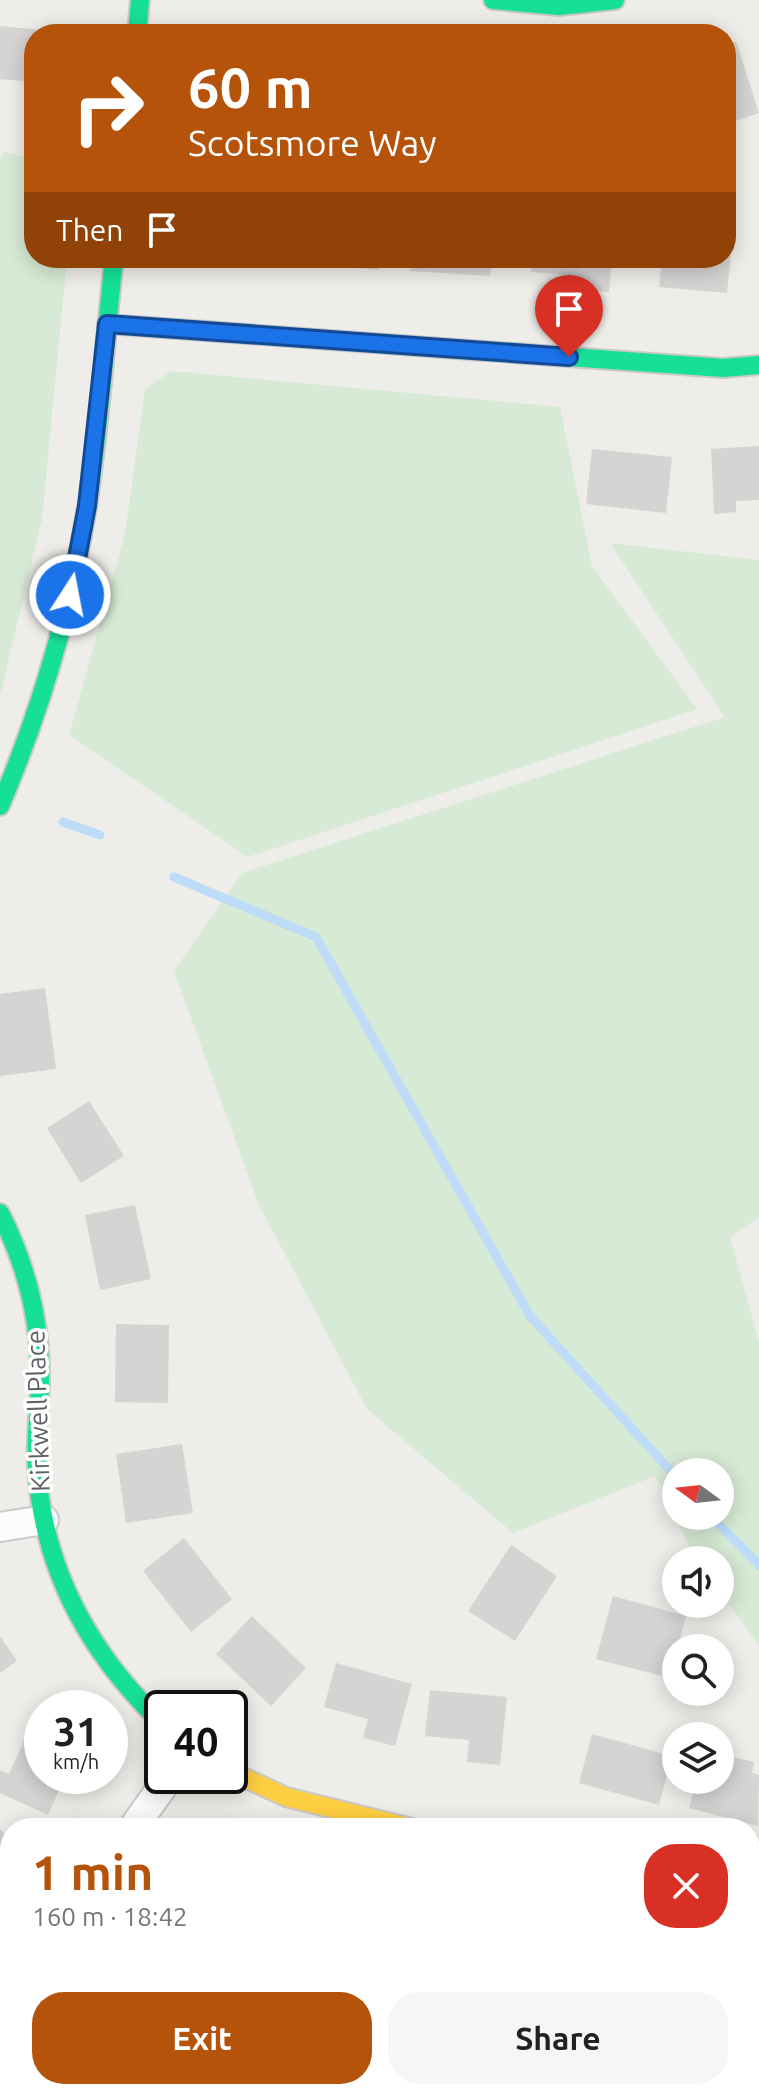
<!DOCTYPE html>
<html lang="en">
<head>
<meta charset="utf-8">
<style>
	:root { --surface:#fff; --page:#f6f6f6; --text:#202124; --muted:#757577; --accent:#b45309 }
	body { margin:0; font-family:Ubuntu,sans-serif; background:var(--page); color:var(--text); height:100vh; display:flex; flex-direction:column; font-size:30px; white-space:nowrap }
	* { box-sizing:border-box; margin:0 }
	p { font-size:26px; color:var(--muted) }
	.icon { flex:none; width:44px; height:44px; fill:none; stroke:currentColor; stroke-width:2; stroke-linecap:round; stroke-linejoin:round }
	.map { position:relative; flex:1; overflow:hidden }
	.side { position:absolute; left:0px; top:1818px; width:760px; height:282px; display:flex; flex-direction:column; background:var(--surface); border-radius:32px 32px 0 0; box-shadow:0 4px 20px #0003 }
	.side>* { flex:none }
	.top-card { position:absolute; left:24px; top:24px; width:712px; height:244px; border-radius:32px; box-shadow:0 4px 20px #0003; background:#b45309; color:#fff; overflow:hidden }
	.needle { width:52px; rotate:285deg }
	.controls { position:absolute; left:662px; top:1458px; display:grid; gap:16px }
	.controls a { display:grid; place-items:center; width:72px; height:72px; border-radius:50%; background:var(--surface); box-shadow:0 4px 20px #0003; font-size:40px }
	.speed { position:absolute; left:24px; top:1690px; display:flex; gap:16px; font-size:40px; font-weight:700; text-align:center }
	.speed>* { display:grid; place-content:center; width:104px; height:104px; border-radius:50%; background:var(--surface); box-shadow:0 4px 20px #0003; line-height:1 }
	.speed small { font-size:20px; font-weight:400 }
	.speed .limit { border:4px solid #111; border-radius:12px; background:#fff; color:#111 }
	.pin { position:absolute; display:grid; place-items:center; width:68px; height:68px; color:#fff; margin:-82px -34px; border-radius:50% 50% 50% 0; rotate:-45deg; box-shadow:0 0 8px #0007 }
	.pin .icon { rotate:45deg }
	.me { position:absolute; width:88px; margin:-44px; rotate:11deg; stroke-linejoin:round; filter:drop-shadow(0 0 6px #0008) }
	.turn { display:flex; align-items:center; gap:28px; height:168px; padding:0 32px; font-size:36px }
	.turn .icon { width:104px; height:104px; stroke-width:2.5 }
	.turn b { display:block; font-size:56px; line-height:68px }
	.then { display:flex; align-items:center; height:76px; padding:0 32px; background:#0003; gap:16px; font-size:30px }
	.round { display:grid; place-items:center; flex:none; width:84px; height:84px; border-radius:32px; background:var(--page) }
	.head { display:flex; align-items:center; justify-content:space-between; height:136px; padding:0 32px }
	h1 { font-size:48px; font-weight:700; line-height:60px; color:var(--accent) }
	.button { display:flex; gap:16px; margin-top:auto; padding:16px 32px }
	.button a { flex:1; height:92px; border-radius:32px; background:var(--accent); color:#fff; font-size:32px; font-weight:700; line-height:92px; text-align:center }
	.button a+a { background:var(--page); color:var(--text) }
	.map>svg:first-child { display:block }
</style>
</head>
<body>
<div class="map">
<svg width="759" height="2099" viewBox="0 0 759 2099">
	<rect width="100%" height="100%" fill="#eeede9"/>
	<g fill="#d7ead5" fill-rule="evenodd">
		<polygon points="5,152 34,159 34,258 67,258 42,519 0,696 0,159"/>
		<polygon points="171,371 560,407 592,566 697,709 248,857 69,735 125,534 145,389"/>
		<path d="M 610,543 L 759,560 L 759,1217 L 730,1237 L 759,1342 L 759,1645 L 720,1592 L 720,1560 L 696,1560 L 655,1476 L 513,1533 L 367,1409 L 259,1205 L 174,971 L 242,873 L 725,717 ZM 676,1472 L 720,1472 L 720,1516 L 676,1516 Z"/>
	</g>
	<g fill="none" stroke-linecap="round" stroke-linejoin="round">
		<g stroke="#bedcf8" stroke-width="9">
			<polyline points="63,822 100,835"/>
			<polyline points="174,877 316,937 530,1316 676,1477"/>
			<polyline points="711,1516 759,1565"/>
		</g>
	</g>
	<g fill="#d5d4d2">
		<polygon points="0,26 64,32 64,34 34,34 34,82 0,79"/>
		<polygon points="736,41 759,113 729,123 726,114 726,45"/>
		<polygon points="726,242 732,242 727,293 659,287 662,258 726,258"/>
		<polygon points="299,258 380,258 378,270 298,262"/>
		<polygon points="411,258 492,258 490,276 410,271"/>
		<polygon points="532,258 612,258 609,292 576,289 577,276 531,272"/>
		<polygon points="759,446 759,500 736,501 736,512 714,514 711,449"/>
		<polygon points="592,449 672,457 666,513 586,504"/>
		<polygon points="45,988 56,1069 0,1076 0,994"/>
		<polygon points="89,1101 124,1156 81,1183 47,1128"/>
		<polygon points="135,1205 151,1279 100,1290 85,1215"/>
		<polygon points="116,1324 169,1325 168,1403 115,1402"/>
		<polygon points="182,1444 193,1513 126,1523 116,1454"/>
		<polygon points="184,1538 232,1599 191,1632 143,1571"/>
		<polygon points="511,1545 557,1576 515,1641 468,1611"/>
		<polygon points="613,1596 686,1616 670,1678 596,1659"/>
		<polygon points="252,1616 306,1668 271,1706 216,1654"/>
		<polygon points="0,1636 17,1661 0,1673"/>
		<polygon points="336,1663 412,1684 395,1746 363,1738 368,1719 324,1707"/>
		<polygon points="430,1690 507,1697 500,1765 467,1762 469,1740 425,1736"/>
		<polygon points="32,1723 42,1727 42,1776 65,1776 48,1815 0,1793 0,1770 9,1774"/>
		<polygon points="592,1734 672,1756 659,1805 579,1783"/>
		<polygon points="733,1757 754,1762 752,1773 759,1775 758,1826 689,1808 697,1780 720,1780 720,1768 729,1770"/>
		<polygon points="0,1829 10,1839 10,1863 0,1873"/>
		<polygon points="759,2050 759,2099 748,2099 746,2090 750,2090 750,2052"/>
		<polygon points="62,2090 110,2090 108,2099 61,2099"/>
		<polygon points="261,2090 268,2090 271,2099 237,2099"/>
		<polygon points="319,2090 399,2090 398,2099 318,2099"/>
	</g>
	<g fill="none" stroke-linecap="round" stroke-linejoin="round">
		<g stroke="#cac9ca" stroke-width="32">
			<g id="street">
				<polyline points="0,1527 44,1520"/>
				<polyline points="133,1828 170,1776"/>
				<polyline points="750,1938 752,1941"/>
				<polyline points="0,2014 10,2000"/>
			</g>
		</g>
		<g stroke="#c9c9ca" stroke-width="22">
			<g id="fast">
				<polyline points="493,0 559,6 615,0"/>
				<polyline points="137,34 140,0"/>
				<polyline points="471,350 723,368 759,365"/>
				<path d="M 0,806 C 41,710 70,611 87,507 C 100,425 105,341 114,258"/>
				<path d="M 0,1213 C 26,1264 40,1319 40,1377 C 40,1407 35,1437 37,1468 C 43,1570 89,1653 162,1723"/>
			</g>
		</g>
		<g stroke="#c9c9ca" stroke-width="22">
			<polyline id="slow" points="230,1771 286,1797 412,1828"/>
		</g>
		<g stroke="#c9c9ca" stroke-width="22">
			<polyline id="jam" points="107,324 471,350"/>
		</g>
		<use href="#street" stroke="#fcfcfc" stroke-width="28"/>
		<use href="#fast" stroke="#16e098" stroke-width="18"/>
		<use href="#slow" stroke="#ffcf43" stroke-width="18"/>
		<use href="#jam" stroke="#f24e42" stroke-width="18"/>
	</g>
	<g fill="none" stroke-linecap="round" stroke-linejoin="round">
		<g stroke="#114b97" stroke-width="20">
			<polyline id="route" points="70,595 87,506 107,324 569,357"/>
		</g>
		<use href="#route" stroke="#1a73e8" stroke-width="14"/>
	</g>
	<g text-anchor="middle" stroke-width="7" stroke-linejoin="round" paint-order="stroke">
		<g font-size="26" fill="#5e6167" stroke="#fff">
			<text transform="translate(38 1411) rotate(-92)" y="9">Kirkwell Place</text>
		</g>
	</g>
</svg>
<div class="controls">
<a><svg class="needle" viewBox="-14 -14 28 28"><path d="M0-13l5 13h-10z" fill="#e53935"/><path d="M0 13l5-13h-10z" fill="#757577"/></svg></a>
<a><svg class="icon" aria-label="sound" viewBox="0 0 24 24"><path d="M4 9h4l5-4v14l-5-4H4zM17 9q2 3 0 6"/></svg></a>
<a><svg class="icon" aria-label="search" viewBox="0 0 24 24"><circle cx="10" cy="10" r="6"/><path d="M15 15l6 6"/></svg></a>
<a><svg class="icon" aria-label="layers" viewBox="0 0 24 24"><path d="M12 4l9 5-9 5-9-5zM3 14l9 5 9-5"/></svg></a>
</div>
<div class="speed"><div>31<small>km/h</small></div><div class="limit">40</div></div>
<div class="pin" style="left:569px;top:357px;background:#d93025"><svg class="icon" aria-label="arrive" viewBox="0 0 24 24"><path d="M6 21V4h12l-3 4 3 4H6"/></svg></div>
<svg class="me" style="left:70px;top:595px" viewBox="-20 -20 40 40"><circle r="17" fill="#1a73e8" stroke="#fff" stroke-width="3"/><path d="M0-11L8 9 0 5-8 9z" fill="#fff"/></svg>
<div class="top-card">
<div class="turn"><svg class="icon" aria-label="right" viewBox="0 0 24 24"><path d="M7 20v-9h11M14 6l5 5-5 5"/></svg><div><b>60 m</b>Scotsmore Way</div></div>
<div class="then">Then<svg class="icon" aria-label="arrive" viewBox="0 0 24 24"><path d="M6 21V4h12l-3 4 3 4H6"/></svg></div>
</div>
<section class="side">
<div class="head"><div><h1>1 min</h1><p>160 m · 18:42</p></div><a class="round" style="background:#d93025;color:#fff"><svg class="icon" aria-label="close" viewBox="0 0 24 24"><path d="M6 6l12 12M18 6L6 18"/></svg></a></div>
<div class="button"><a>Exit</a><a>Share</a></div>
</section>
</div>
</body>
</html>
